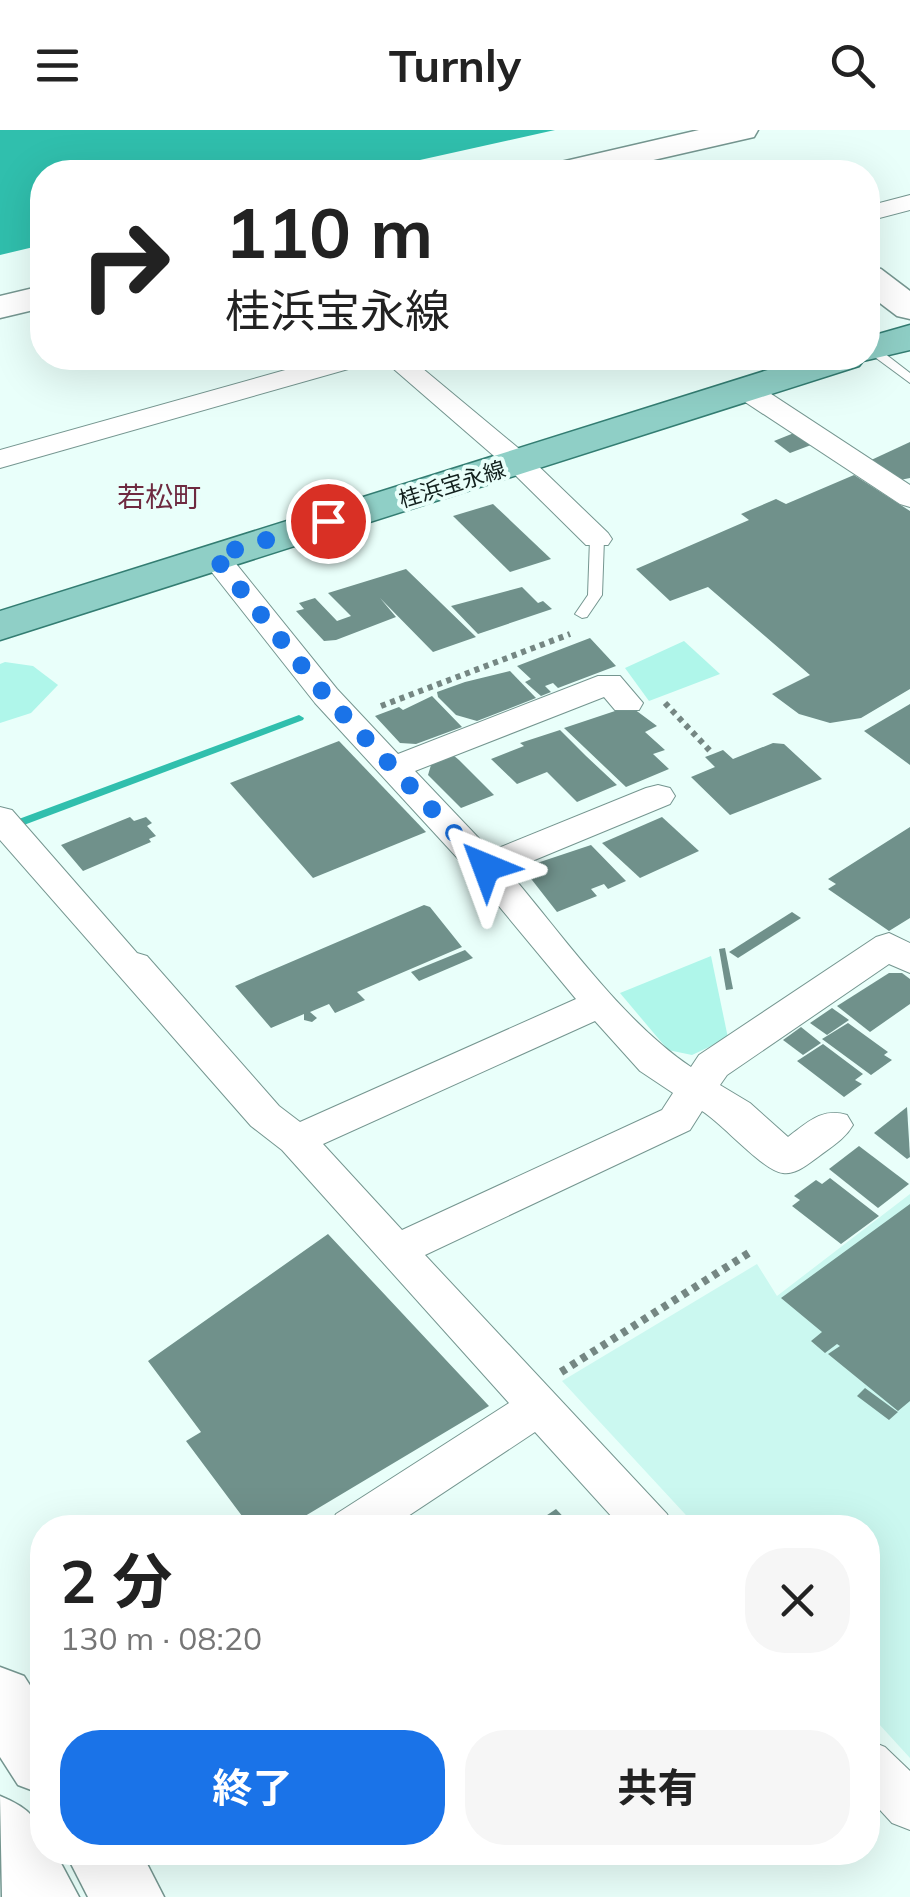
<!DOCTYPE html>
<html lang="ja">
<head>
<meta charset="utf-8">
<style>
	:root { --surface:#fff; --page:#f6f6f6; --text:#222; --muted:#767676; --accent:#1a73e8 }
	body { margin:0; font-family:Mulish,"Noto Sans JP",sans-serif; background:var(--page); color:var(--text); height:100vh; display:flex; flex-direction:column; font-size:38px; white-space:nowrap }
	* { box-sizing:border-box; margin:0 }
	p { font-size:32px; color:var(--muted) }
	.icon { flex:none; width:55px; height:55px; fill:none; stroke:currentColor; stroke-width:2; stroke-linecap:round; stroke-linejoin:round }
	.map { position:relative; flex:1; overflow:hidden }
	.panel { position:absolute; left:30px; top:1385px; width:850px; height:350px; display:flex; flex-direction:column; background:var(--surface); border-radius:40px; box-shadow:0 10px 40px #0002 }
	.panel>* { flex:none }
	.hud { position:absolute; left:30px; top:30px; width:850px; height:210px; border-radius:40px; box-shadow:0 10px 40px #0002; background:#fff; color:var(--text); overflow:hidden }
	.pin { position:absolute; display:grid; place-items:center; width:85px; height:85px; color:#fff; margin:-42px; border:5px solid #fff; border-radius:50%; box-shadow:0 2px 10px #0007 }
	.me { position:absolute; width:110px; margin:-55px; rotate:316deg; stroke-linejoin:round; filter:drop-shadow(0 0 8px #0008) }
	.turn { display:flex; align-items:center; gap:35px; height:210px; padding:0 30px; font-size:45px }
	.turn .icon { width:130px; height:130px; stroke-width:2.5 }
	.turn b { display:block; font-size:70px; line-height:85px }
	.round { display:grid; place-items:center; flex:none; width:105px; height:105px; border-radius:40px; background:var(--page) }
	.headline { display:flex; align-items:center; justify-content:space-between; height:170px; padding:0 30px }
	h1 { font-size:60px; font-weight:700; line-height:75px }
	.action { display:flex; gap:20px; margin-top:auto; padding:20px 30px }
	.action a { flex:1; height:115px; border-radius:40px; background:var(--accent); color:#fff; font-size:40px; font-weight:700; line-height:115px; text-align:center }
	.action a+a { background:var(--page); color:var(--text) }
	header { display:flex; justify-content:space-between; align-items:center; height:130px; padding:0 30px; background:var(--surface); font-size:45px; font-weight:700 }
	.map>svg:first-child { display:block }
</style>
</head>
<body>
<header><svg class="icon" aria-label="menu" viewBox="0 0 24 24"><path d="M4 6h16M4 12h16M4 18h16"/></svg>Turnly<svg class="icon" aria-label="search" viewBox="0 0 24 24"><circle cx="10" cy="10" r="6"/><path d="M15 15l6 6"/></svg></header>
<div class="map">
<svg width="910" height="1767" viewBox="0 0 910 1767">
	<rect width="100%" height="100%" fill="#e9fffa"/>
	<polygon fill="#cbf8f0" points="910,1064 910,1628 868,1582 868,1398 697,1397 562,1251 757,1134 777,1166"/>
	<g fill="#aff6ea">
		<polygon points="684,511 720,544 649,571 625,538"/>
		<polygon points="5,532 33,536 58,555 31,583 0,593 0,534"/>
		<polygon points="711,826 728,908 692,925 668,920 620,863"/>
	</g>
	<polygon fill="#30bfad" points="0,0 555,0 366,42 42,42 42,115 0,125"/>
	<g fill="none" stroke-linecap="round" stroke-linejoin="round">
		<polygon fill="#30bfad" fill-rule="evenodd" points="299,585 304,588 303,590 0,704 0,696"/>
	</g>
	<g fill="#70918b">
		<polygon points="794,303 811,315 790,323 774,311"/>
		<polygon points="910,312 910,348 900,350 869,331"/>
		<polygon points="854,345 910,381 910,559 861,588 830,593 799,584 772,564 810,545 708,457 670,471 636,439 749,390 741,384 776,369 786,374"/>
		<polygon points="493,374 551,429 510,442 453,386"/>
		<polygon points="406,439 476,507 433,522 380,468 396,487 336,510 324,511 296,481 304,479 299,473 315,468 337,491 351,486 328,463"/>
		<polygon points="522,457 538,473 543,471 552,479 478,504 451,476"/>
		<polygon points="590,508 616,536 558,558 553,553 545,556 551,562 541,566 525,552 531,549 517,536"/>
		<polygon points="510,541 536,568 477,591 456,585 438,567 437,562 465,552"/>
		<polygon points="432,566 462,597 416,614 400,613 375,586 399,577 403,580"/>
		<polygon points="910,574 910,635 864,601"/>
		<polygon points="630,576 657,596 645,602 665,620 653,624 669,639 626,657 564,598"/>
		<polygon points="560,600 586,626 617,655 577,672 547,642 517,654 491,629 524,616 520,613"/>
		<polygon points="339,611 426,702 313,748 230,653"/>
		<polygon points="773,613 784,614 822,649 730,685 691,647 715,637 705,627 713,624 723,620 733,629"/>
		<polygon points="453,625 459,630 494,665 461,678 428,645 431,635"/>
		<polygon points="130,687 134,691 146,687 152,693 147,696 156,706 149,709 151,712 83,741 61,715"/>
		<polygon points="662,687 699,721 640,748 602,713"/>
		<polygon points="910,697 910,788 889,801 828,759 836,754 828,749"/>
		<polygon points="591,715 626,751 608,759 604,754 591,759 597,766 557,782 525,741 528,736"/>
		<polygon points="424,775 430,777 462,817 357,862 365,870 335,883 329,874 310,882 317,888 312,892 304,890 304,884 271,898 235,856"/>
		<polygon points="792,782 801,788 738,828 729,822"/>
		<polygon points="725,818 733,859 726,860 719,819"/>
		<polygon points="465,820 473,828 419,851 411,842"/>
		<polygon points="889,843 902,843 910,849 910,874 870,902 837,876"/>
		<polygon points="832,878 849,890 827,905 810,893"/>
		<polygon points="848,893 888,922 884,925 892,930 871,945 822,909"/>
		<polygon points="801,897 821,913 803,925 783,910"/>
		<polygon points="823,914 863,944 855,950 862,954 844,967 797,931"/>
		<polygon points="907,977 910,1027 907,1029 874,1003"/>
		<polygon points="859,1016 909,1054 878,1078 829,1039"/>
		<polygon points="830,1048 879,1086 841,1114 792,1076 800,1070 794,1066 816,1050 822,1054"/>
		<polygon points="910,1074 910,1271 898,1281 828,1224 840,1216 837,1214 825,1223 811,1211 822,1202 781,1168"/>
		<polygon points="328,1104 489,1276 285,1398 251,1398 186,1311 201,1302 148,1231"/>
		<polygon points="865,1258 895,1280 898,1282 889,1290 857,1266"/>
		<polygon points="556,1379 574,1398 528,1398"/>
	</g>
	<g fill="none" stroke-linecap="round" stroke-linejoin="round">
		<g stroke="#759690" stroke-width="2">
			<g id="lane">
				<polygon points="868,216 875,216 910,243 910,253 868,222"/>
				<polygon points="597,405 604,409 602,465 587,487 582,488 575,484 588,465 590,409"/>
			</g>
		</g>
		<g stroke="#759690" stroke-width="2">
			<g id="street">
				<polygon points="910,65 910,80 868,91 868,76"/>
				<polygon points="328,228 370,228 366,234 0,338 0,320"/>
				<polygon points="381,228 410,228 529,327 608,403 612,409 608,415 586,415 509,339"/>
				<polygon points="746,252 756,254 910,355 910,377 900,374 736,266 732,260 736,254"/>
				<path d="M 214,417 L 225,420 L 337,559 L 398,624 L 598,546 L 620,546 L 643,573 L 639,580 L 615,580 L 604,567 L 415,641 L 491,721 L 646,658 L 658,655 L 670,658 L 675,666 L 670,674 L 508,741 C 562,804 622,891 691,937 L 699,925 L 876,807 L 889,803 L 910,813 L 910,843 L 889,834 L 727,945 L 720,955 L 750,973 L 788,1007 C 807,993 822,977 847,985 L 853,995 C 845,1009 831,1017 818,1027 C 808,1034 796,1045 783,1043 C 763,1041 723,994 702,981 L 690,1000 L 425,1125 L 667,1384 L 674,1398 L 622,1398 L 535,1302 L 390,1398 L 329,1398 L 336,1384 L 509,1273 L 282,1020 L 251,996 L 0,710 L 0,677 L 12,680 L 137,823 L 147,826 L 279,976 L 300,992 L 576,869 L 473,745 L 315,573 L 199,426 L 203,420 ZM 595,891 L 640,941 L 673,963 L 662,980 L 402,1100 L 323,1014 Z"/>
				<polygon points="868,1610 885,1617 910,1641 910,1700 892,1693 868,1667"/>
			</g>
		</g>
		<g stroke="#759690" stroke-width="3">
			<g id="secondary">
				<polygon points="699,0 758,0 754,7 601,42 543,42 548,35"/>
				<polygon points="868,136 881,139 910,161 910,189 897,186 868,164"/>
				<polygon points="42,156 42,178 0,188 0,166"/>
				<polygon points="0,1537 24,1546 42,1574 42,1664 18,1655 0,1627"/>
				<path d="M 0,1666 C 29,1678 42,1689 42,1722 L 55,1722 L 79,1767 L 2,1767 Z"/>
				<polygon points="65,1722 141,1722 164,1767 88,1767"/>
			</g>
		</g>
		<g stroke="#337d72" stroke-width="3">
			<polygon id="primary" points="910,195 910,220 863,231 859,236 0,510 0,481 806,228 868,228 868,207"/>
		</g>
		<g stroke="#758783" stroke-width="6" stroke-dasharray="5 5" stroke-linecap="butt">
			<polyline points="665,573 713,624"/>
			<polyline points="381,576 570,504"/>
		</g>
		<polyline stroke="#758783" stroke-width="8" stroke-dasharray="6 6" stroke-linecap="butt" points="561,1242 752,1121"/>
		<use href="#lane" fill="#fff" fill-rule="evenodd"/>
		<use href="#street" fill="#fff" fill-rule="evenodd"/>
		<use href="#secondary" fill="#fff" fill-rule="evenodd"/>
		<use href="#primary" fill="#8fcfc6" fill-rule="evenodd"/>
	</g>
	<g fill="none" stroke-linecap="round" stroke-linejoin="round">
		<polyline stroke="#1a73e8" stroke-width="18" stroke-dasharray="0 32.4" points="328,391 214,426 326,566 486,737"/>
	</g>
	<g text-anchor="middle" stroke-width="8" stroke-linejoin="round" paint-order="stroke">
		<g font-size="22" fill="#12201d" stroke="#e9fffa">
			<text transform="translate(452 354) rotate(-17)" y="8">桂浜宝永線</text>
		</g>
		<g font-size="28" fill="#6e2a40" stroke="#e9fffa">
			<text x="159" y="377">若松町</text>
		</g>
	</g>
</svg>
<div class="pin" style="left:328px;top:391px;background:#d93025"><svg class="icon" aria-label="arrive" viewBox="0 0 24 24"><path d="M6 21V4h12l-3 4 3 4H6"/></svg></div>
<svg class="me" style="left:486px;top:737px" viewBox="-20 -20 40 40"><path d="M0-17L14 15 0 8-14 15z" fill="#1a73e8" stroke="#fff" stroke-width="4"/></svg>
<div class="hud">
<div class="turn"><svg class="icon" aria-label="right" viewBox="0 0 24 24"><path d="M7 20v-9h11M14 6l5 5-5 5"/></svg><div><b>110 m</b>桂浜宝永線</div></div>
</div>
<section class="panel">
<div class="headline"><div><h1>2 分</h1><p>130 m · 08:20</p></div><a class="round"><svg class="icon" aria-label="close" viewBox="0 0 24 24"><path d="M6 6l12 12M18 6L6 18"/></svg></a></div>
<div class="action"><a>終了</a><a>共有</a></div>
</section>
</div>
</body>
</html>
